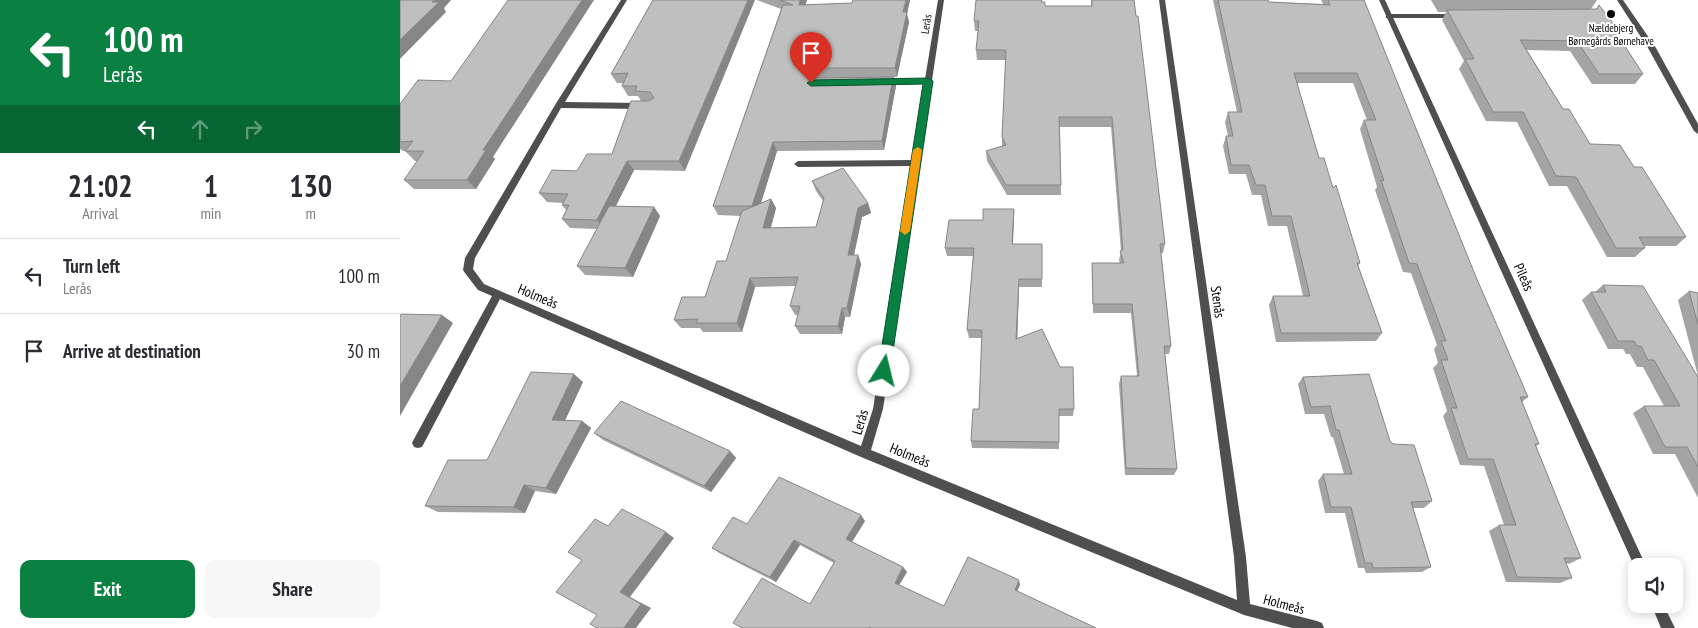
<!DOCTYPE html>
<html lang="en">
<head>
<meta charset="utf-8">
<style>
	:root { --surface:#fff; --page:#f7f7f7; --text:#2b2b33; --muted:#7c7c81; --line:#e1e1e2; --accent:#0b8043 }
	body { margin:0; font-family:"PT Sans Narrow",sans-serif; background:var(--page); color:var(--text); height:100vh; display:flex; flex-direction:column; font-size:19px; white-space:nowrap }
	* { box-sizing:border-box; margin:0 }
	p { font-size:16px; color:var(--muted) }
	.icon { flex:none; width:28px; height:28px; fill:none; stroke:currentColor; stroke-width:2; stroke-linecap:round; stroke-linejoin:round }
	.map { position:relative; flex:1; overflow:hidden }
	.side { display:flex; flex-direction:column; background:var(--surface); width:400px }
	.side>* { flex:none }
	.banner { background:#0b8043; color:#fff; overflow:hidden }
	.fabs { position:absolute; left:1228px; top:558px; display:grid; gap:10px }
	.fabs a { display:grid; place-items:center; width:55px; height:55px; border-radius:10px; background:var(--surface); box-shadow:0 2px 12px #0003; font-size:25px }
	.pin { position:absolute; display:grid; place-items:center; width:42px; height:42px; color:#fff; margin:-51px -21px; border-radius:50% 50% 50% 0; rotate:-45deg; box-shadow:0 0 5px #0007 }
	.pin .icon { rotate:45deg }
	.me { position:absolute; width:55px; margin:-28px; rotate:9deg; stroke-linejoin:round; filter:drop-shadow(0 0 4px #0008) }
	.turn { display:flex; align-items:center; gap:18px; height:105px; padding:0 20px; font-size:22px }
	.turn .icon { width:65px; height:65px; stroke-width:2.5 }
	.turn b { display:block; font-size:35px; line-height:42px }
	.lanes { display:flex; align-items:center; height:48px; padding:0 20px; background:#0003; justify-content:center; gap:25px; direction:ltr }
	.lanes .off { opacity:.35 }
	.eta { display:flex; justify-content:space-evenly; align-items:center; height:85px; text-align:center }
	.eta b { font-size:30px; font-weight:600; line-height:35px }
	.action { display:flex; gap:10px; margin-top:auto; padding:10px 20px }
	.action a { flex:1; height:58px; border-radius:10px; background:var(--accent); color:#fff; font-size:20px; font-weight:600; line-height:58px; text-align:center }
	.action a+a { background:var(--page); color:var(--text) }
	ul { padding:0; list-style:none }
	li { display:flex; align-items:center; gap:15px; height:75px; padding:0 20px; border-top:1px solid var(--line) }
	li div { flex:1 }
	li b { display:block; font-size:19px }
	li em { font-style:normal }
	main { display:flex; flex:1; min-height:0 }
	.map>svg:first-child { display:block }
</style>
</head>
<body>
<main>
<section class="side">
<div class="banner">
<div class="turn"><svg class="icon" aria-label="left" viewBox="0 0 24 24"><path d="M17 20v-9H6M10 6l-5 5 5 5"/></svg><div><b>100 m</b>Lerås</div></div>
<div class="lanes"><svg class="icon" aria-label="left" viewBox="0 0 24 24"><path d="M17 20v-9H6M10 6l-5 5 5 5"/></svg><svg class="icon off" aria-label="ahead" viewBox="0 0 24 24"><path d="M12 20V5M6 11l6-6 6 6"/></svg><svg class="icon off" aria-label="right" viewBox="0 0 24 24"><path d="M7 20v-9h11M14 6l5 5-5 5"/></svg></div>
</div>
<div class="eta">
<div><b>21:02</b><p>Arrival</p></div>
<div><b>1</b><p>min</p></div>
<div><b>130</b><p>m</p></div>
</div>
<ul>
<li><svg class="icon" aria-label="left" viewBox="0 0 24 24"><path d="M17 20v-9H6M10 6l-5 5 5 5"/></svg><div><b>Turn left</b><p>Lerås</p></div><em>100 m</em></li>
<li><svg class="icon" aria-label="arrive" viewBox="0 0 24 24"><path d="M6 21V4h12l-3 4 3 4H6"/></svg><div><b>Arrive at destination</b></div><em>30 m</em></li>
</ul>
<div class="action"><a>Exit</a><a>Share</a></div>
</section>
<div class="map">
<svg width="1298" height="628" viewBox="0 0 1298 628">
	<rect width="100%" height="100%" fill="#fff"/>
	<g fill="none" stroke-linecap="round" stroke-linejoin="round">
		<polygon fill="#4f4f4f" fill-rule="evenodd" points="986,14 1056,14 1060,16 1056,18 986,18"/>
		<g fill="#4f4f4f" fill-rule="evenodd">
			<polygon points="221,0 227,0 165,102 243,103 247,106 243,109 161,108 75,258 73,269 84,284 461,446 473,409 511,166 398,167 394,164 398,161 512,160 524,84 482,85 478,82 482,79 525,79 538,0 544,0 483,409 471,450 837,600 834,557 759,0 765,0 846,557 850,604 917,621 922,623 924,628 892,628 844,615 461,457 100,299 22,447 18,448 14,447 12,443 14,439 92,296 78,290 65,273 63,270 65,258 155,105"/>
			<polygon points="979,0 985,0 1246,566 1236,566 1236,570"/>
			<polygon points="1251,604 1263,604 1275,628 1261,628"/>
		</g>
		<polygon fill="#4f4f4f" fill-rule="evenodd" points="1217,0 1223,0 1256,48 1298,124 1298,134 1294,131 1248,48"/>
	</g>
	<g fill="#a4a4a4">
		<polygon points="253,0 285,171 234,170 216,206 254,207 260,216 233,277 185,275 177,266 197,229 170,228 162,219 166,210 162,205 163,203 147,202 139,193 177,171 212,154 241,101 238,96 228,96 222,86 223,83 217,83 211,74"/>
		<polygon points="357,0 407,0 405,5 452,3 453,0 510,0 507,14 509,22 497,77 494,77 496,86 484,150 377,151 361,203 371,199 376,208 371,228 416,227 423,201 416,191 412,181 468,203 471,213 462,217 454,255 458,255 461,264 450,317 445,317 442,334 400,334 395,326 398,315 395,315 390,306 396,286 355,287 342,332 303,332 300,328 281,328 274,320 305,297 326,261 341,216 318,215 313,206 381,9"/>
		<polygon points="691,0 734,0 765,244 763,253 761,253 771,346 769,354 765,354 777,469 774,475 725,475 719,384 721,376 737,376 731,313 693,313 692,272 692,263 720,263 719,260 721,251 711,127 660,127 661,195 607,195 587,161 586,151 602,146 602,137 606,60 577,60 576,50 578,31 575,31 574,21 642,2 645,6 691,6"/>
		<polygon points="813,0 868,0 869,2 923,4 921,0 964,0 1076,277 1128,397 1122,402 1139,444 1136,446 1181,558 1169,564 1166,563 1172,578 1160,583 1106,582 1089,531 1099,525 1104,525 1084,466 1060,465 1043,416 1047,411 1033,368 1038,363 1034,349 1037,345 1011,273 1003,272 975,190 977,187 960,129 964,120 967,120 953,83 897,83 919,158 933,188 960,263 958,266 982,333 976,341 876,342 869,305 873,296 903,296 887,226 868,226 861,195 852,195 846,174 829,174 823,146 826,136 828,136 825,122 828,112 837,112"/>
		<polygon points="1031,0 1197,0 1191,9 1196,9 1199,5 1221,34 1218,36 1243,74 1235,84 1192,84 1170,51 1127,50 1163,109 1190,144 1234,167 1286,237 1276,246 1244,246 1245,248 1235,257 1207,257 1167,186 1149,186 1117,122 1086,121 1059,69 1064,61 1042,20 1046,12 1038,12"/>
		<polygon points="51,81 93,157 95,159 76,189 14,189 4,180 18,161 15,161 5,151 3,151 0,149 0,104"/>
		<polygon points="614,209 614,218 613,244 642,244 642,287 619,287 617,339 674,409 673,416 659,416 659,449 572,448 571,441 579,409 582,338 569,338 567,330 573,256 547,256 545,248 583,220"/>
		<polygon points="1203,285 1298,376 1278,300 1289,291 1298,293 1298,498 1275,454 1253,454 1233,413 1244,406 1264,406 1243,367 1237,367 1230,354 1226,354 1223,349 1208,349 1182,300 1191,292 1195,292"/>
		<polygon points="903,377 990,441 1032,501 1024,508 1013,508 1031,567 1022,572 966,573 964,568 958,568 945,513 925,513 918,481 923,474 944,474 933,437 931,437 924,414 905,414 898,384"/>
		<polygon points="183,382 165,420 182,421 191,428 156,494 135,491 125,513 38,512 25,506 87,460"/>
		<polygon points="194,433 330,451 336,458 311,492 203,440"/>
		<polygon points="465,521 452,542 503,567 507,572 499,585 544,606 620,585 617,591 696,628 410,604 434,563 400,545 376,582 319,553 312,548 347,524"/>
	</g>
	<g fill="#868686">
		<polygon points="35,0 51,0 44,8 46,12 0,59 0,40"/>
		<polygon points="182,0 194,0 93,157 95,159 76,189 67,180 83,150"/>
		<polygon points="348,0 355,0 285,171 279,161"/>
		<polygon points="400,0 407,0 402,15 399,5"/>
		<polygon points="506,0 510,0 507,14 509,22 497,77 495,68 503,12"/>
		<polygon points="408,68 411,78 405,83 402,73"/>
		<polygon points="493,77 496,86 484,150 482,141"/>
		<polygon points="373,142 377,151 357,216 352,206"/>
		<polygon points="227,161 234,170 204,229 197,220"/>
		<polygon points="371,199 376,208 368,237 363,228"/>
		<polygon points="468,203 471,213 462,217 452,264 448,255 458,208"/>
		<polygon points="254,207 260,216 233,277 225,268"/>
		<polygon points="614,209 614,218 612,253 612,244"/>
		<polygon points="458,255 461,264 450,317 447,308"/>
		<polygon points="350,278 355,287 342,332 337,323"/>
		<polygon points="619,279 619,287 617,347 616,339"/>
		<polygon points="442,308 445,317 442,334 438,326"/>
		<polygon points="42,315 53,323 0,416 0,386"/>
		<polygon points="174,374 183,382 162,427 152,420"/>
		<polygon points="182,421 191,428 156,494 146,488"/>
		<polygon points="330,451 336,458 311,492 304,486"/>
		<polygon points="124,485 135,491 125,513 114,507"/>
		<polygon points="461,515 465,521 450,545 446,539"/>
		<polygon points="266,532 274,538 230,597 251,608 236,628 224,628 220,592"/>
		<polygon points="394,540 400,545 376,582 370,577"/>
		<polygon points="503,567 507,572 498,587 495,583"/>
		<polygon points="619,580 620,585 615,595 615,590"/>
	</g>
	<g fill="#bfbfbf" stroke="#868686">
		<polygon points="0,0 35,0 32,2 39,2 0,40"/>
		<polygon points="108,0 182,0 83,150 86,150 67,180 4,180 24,151 5,151 13,141 0,142 0,104 18,80 51,81"/>
		<polygon points="253,0 348,0 279,161 227,161 197,220 162,219 169,205 162,205 168,194 139,193 152,170 177,171 187,154 212,154 231,101 248,101 254,98 250,92 235,91 237,86 222,86 228,73 211,74"/>
		<polygon points="380,0 400,0 399,5 452,3 453,0 506,0 503,12 507,12 495,68 408,68 402,73 408,78 493,77 482,141 373,142 352,206 313,206 383,5 393,5"/>
		<polygon points="576,0 642,0 641,2 645,2 645,6 692,6 692,0 734,0 736,16 738,16 765,244 760,244 771,346 764,346 777,469 726,468 721,376 739,376 732,304 693,304 692,263 724,263 720,251 723,250 712,117 659,117 661,185 606,185 586,151 606,145 602,137 606,50 576,50 579,21 574,21"/>
		<polygon points="818,0 868,0 869,2 930,5 928,0 964,0 1076,277 1128,397 1120,397 1139,444 1135,444 1181,558 1164,558 1172,578 1117,577 1099,525 1116,525 1093,459 1068,459 1051,408 1057,408 1041,360 1048,360 1041,341 1046,341 1017,264 1009,263 981,180 984,181 964,120 976,120 957,73 894,73 919,158 924,158 933,188 936,185 960,263 957,263 982,333 881,333 873,296 910,296 891,216 872,216 865,185 856,185 849,165 831,165 826,136 833,136 828,112 842,112"/>
		<polygon points="1199,5 1221,34 1217,34 1243,74 1199,74 1177,41 1120,40 1163,109 1169,109 1190,144 1220,145 1234,167 1242,167 1286,237 1239,237 1245,248 1216,248 1176,177 1156,176 1123,112 1093,112 1065,59 1074,59 1047,10 1197,9"/>
		<polygon points="443,168 468,203 458,208 448,255 458,255 447,308 442,308 438,326 395,326 400,306 390,306 398,277 350,278 337,323 296,323 298,319 274,320 282,297 305,297 317,261 326,261 342,211 371,199 363,228 416,227 424,198 412,181"/>
		<polygon points="209,206 254,207 225,268 177,266"/>
		<polygon points="583,209 614,209 612,244 642,244 642,279 619,279 616,339 642,329 660,367 673,367 674,409 659,409 659,442 571,441 573,409 579,409 582,330 567,330 574,248 545,248 549,220 583,220"/>
		<polygon points="1203,285 1243,286 1298,377 1298,467 1287,447 1265,447 1244,406 1280,406 1254,360 1248,360 1241,346 1237,346 1234,341 1218,341 1191,292 1206,292"/>
		<polygon points="1289,291 1298,293 1298,325"/>
		<polygon points="1,314 42,315 0,386 0,316"/>
		<polygon points="131,372 174,374 152,420 182,421 146,488 124,485 114,507 25,506 48,460 87,460"/>
		<polygon points="969,374 990,441 993,444 1014,445 1032,501 1011,502 1031,567 973,568 972,563 965,563 951,507 931,507 923,474 952,474 939,430 936,430 930,406 911,407 903,377"/>
		<polygon points="221,401 330,451 304,486 194,433"/>
		<polygon points="379,477 461,515 446,539 503,567 495,583 544,606 568,557 619,580 615,590 696,628 472,628 470,627 470,628 342,628 333,623 362,578 410,604 435,561 394,540 370,577 312,548 333,517 347,524"/>
		<polygon points="222,509 266,532 220,592 241,604 224,628 197,628 190,624 197,615 156,592 182,560 168,552 195,519 208,526"/>
	</g>
	<polygon fill="#0b8043" stroke="#07532c" points="528,78 533,81 490,371 484,377 478,371 523,84 411,86 407,83 411,80"/>
	<polygon fill="#f59e0b" points="518,147 522,150 510,231 505,235 500,231 513,150"/>
	<circle fill="#000" stroke="#fff" stroke-width="2" cx="1211" cy="14" r="5"/>
	<g text-anchor="middle" stroke-width="4" stroke-linejoin="round" paint-order="stroke">
		<g font-size="11" fill="#000" stroke="#fff">
			<text transform="translate(526 24) rotate(-81)" y="4">Lerås</text>
		</g>
		<g font-size="11" fill="#000" stroke="#fff">
			<text x="1211" y="32">Nældebjerg<tspan x="1211" dy="13">Børnegårds Børnehave</tspan></text>
		</g>
		<g font-size="14" fill="#000" stroke="#fff">
			<text transform="translate(1124 277) rotate(66)" y="5">Pileås</text>
			<text transform="translate(138 296) rotate(23)" y="5">Holmeås</text>
			<text transform="translate(818 302) rotate(82)" y="5">Stenås</text>
			<text transform="translate(460 422) rotate(-74)" y="5">Lerås</text>
			<text transform="translate(510 455) rotate(22)" y="5">Holmeås</text>
			<text transform="translate(884 604) rotate(15)" y="5">Holmeås</text>
		</g>
	</g>
</svg>
<div class="fabs">
<a><svg class="icon" aria-label="sound" viewBox="0 0 24 24"><path d="M4 9h4l5-4v14l-5-4H4zM17 9q2 3 0 6"/></svg></a>
</div>
<div class="pin" style="left:411px;top:83px;background:#d93025"><svg class="icon" aria-label="arrive" viewBox="0 0 24 24"><path d="M6 21V4h12l-3 4 3 4H6"/></svg></div>
<svg class="me" style="left:484px;top:371px" viewBox="-20 -20 40 40"><circle r="19" fill="#fff"/><path d="M0-13L10 11 0 6-10 11z" fill="#0b8043"/></svg>
</div>
</main>
</body>
</html>
